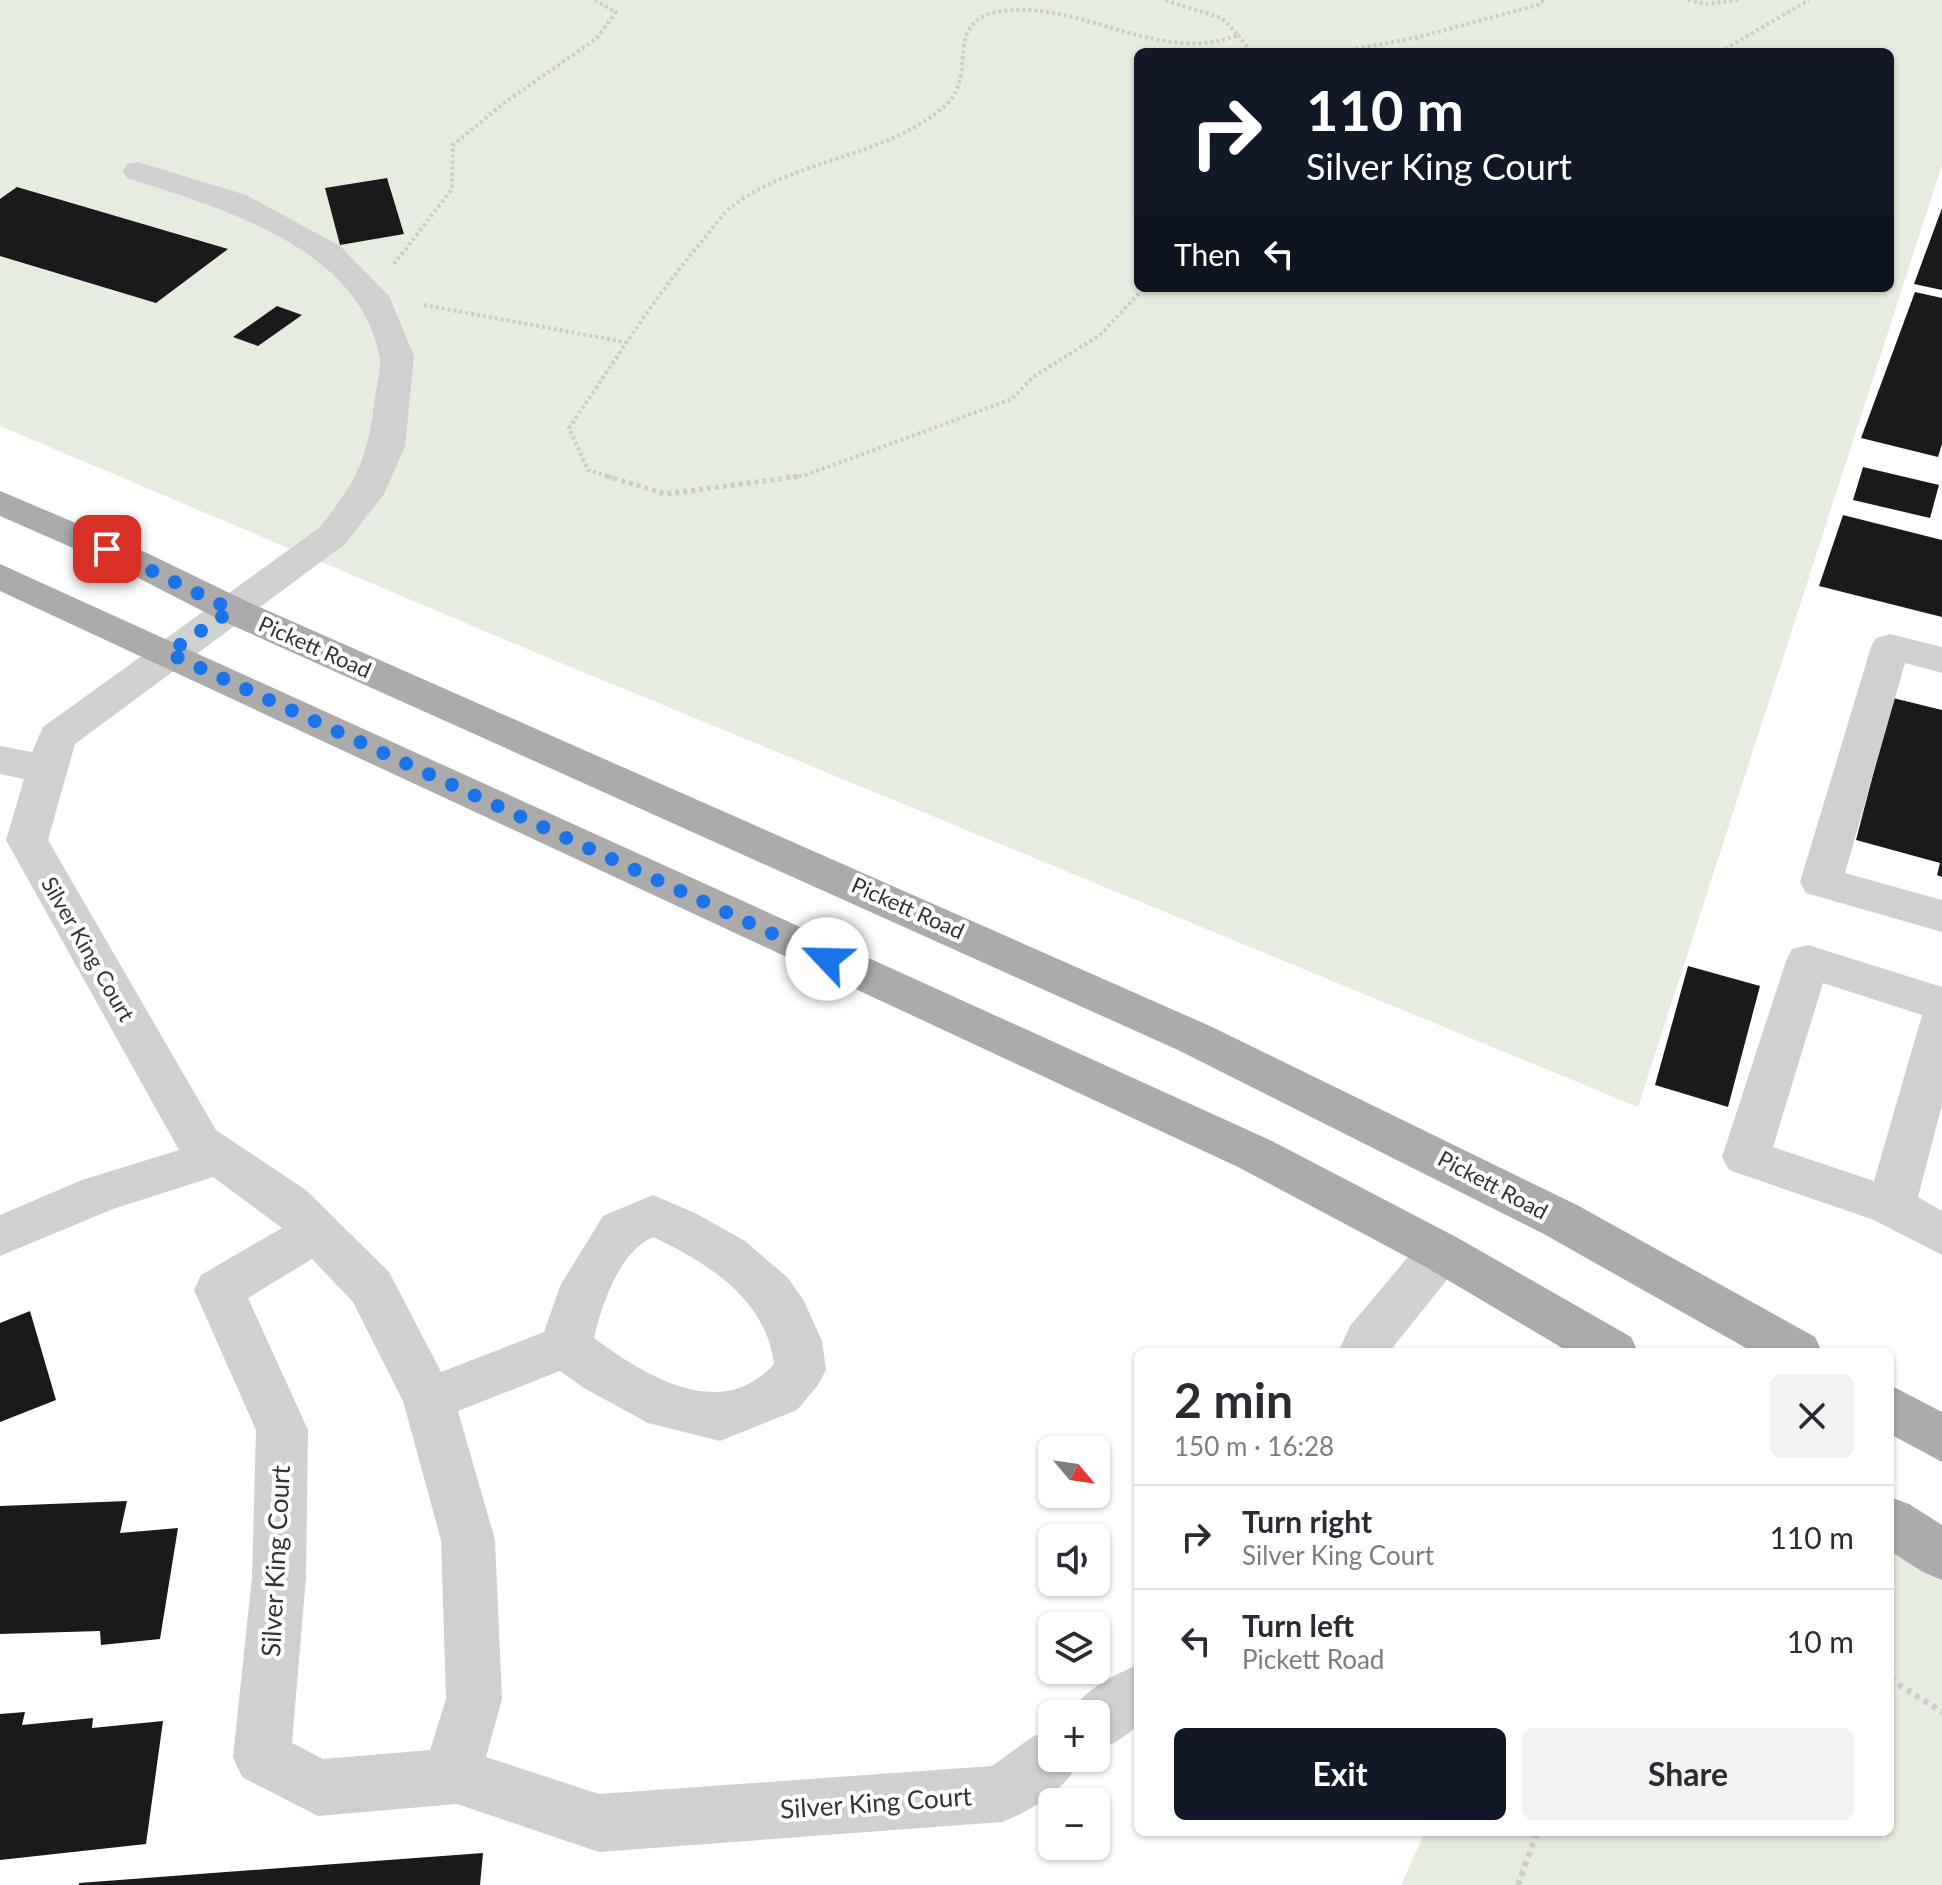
<!DOCTYPE html>
<html lang="en">
<head>
<meta charset="utf-8">
<style>
	:root { --surface:#fff; --page:#f2f2f3; --text:#2b2b33; --muted:#7c7c81; --line:#e1e1e2; --accent:#111827 }
	body { margin:0; font-family:Lato,sans-serif; background:var(--page); color:var(--text); height:100vh; display:flex; flex-direction:column; font-size:30px; white-space:nowrap }
	* { box-sizing:border-box; margin:0 }
	p { font-size:26px; color:var(--muted) }
	.icon { flex:none; width:44px; height:44px; fill:none; stroke:currentColor; stroke-width:2; stroke-linecap:round; stroke-linejoin:round }
	.map { position:relative; flex:1; overflow:hidden }
	.side { position:absolute; left:1134px; top:1348px; width:760px; height:488px; display:flex; flex-direction:column; background:var(--surface); border-radius:12px; box-shadow:0 2px 6px #0004 }
	.side>* { flex:none }
	.top-card { position:absolute; left:1134px; top:48px; width:760px; height:244px; border-radius:12px; box-shadow:0 2px 6px #0004; background:#111827; color:#fff; overflow:hidden }
	.needle { width:52px; rotate:119deg }
	.fabs { position:absolute; left:1038px; top:1436px; display:grid; gap:16px }
	.fabs a { display:grid; place-items:center; width:72px; height:72px; border-radius:12px; background:var(--surface); box-shadow:0 2px 6px #0004; font-size:40px }
	.pin { position:absolute; display:grid; place-items:center; width:68px; height:68px; color:#fff; margin:-34px; border-radius:16px; box-shadow:0 4px 12px #0006 }
	.me { position:absolute; width:88px; margin:-44px; rotate:294deg; stroke-linejoin:round; filter:drop-shadow(0 0 6px #0008) }
	.turn { display:flex; align-items:center; gap:28px; height:168px; padding:0 40px; font-size:36px }
	.turn .icon { width:104px; height:104px; stroke-width:2.5 }
	.turn b { display:block; font-size:56px; line-height:68px }
	.then { display:flex; align-items:center; height:76px; padding:0 40px; background:#0003; gap:16px; font-size:30px }
	.round { display:grid; place-items:center; flex:none; width:84px; height:84px; border-radius:12px; background:var(--page) }
	.headline { display:flex; align-items:center; justify-content:space-between; height:136px; padding:0 40px }
	h1 { font-size:48px; font-weight:700; line-height:60px }
	.button { display:flex; gap:16px; margin-top:auto; padding:16px 40px }
	.button a { flex:1; height:92px; border-radius:12px; background:var(--accent); color:#fff; font-size:32px; font-weight:700; line-height:92px; text-align:center }
	.button a+a { background:var(--page); color:var(--text) }
	ul { padding:0; list-style:none }
	li { display:flex; align-items:center; gap:24px; height:104px; padding:0 40px; border-top:2px solid var(--line) }
	li div { flex:1 }
	li b { display:block; font-size:30px }
	li em { font-style:normal }
	.map>svg:first-child { display:block }
</style>
</head>
<body>
<div class="map">
<svg width="1942" height="1885" viewBox="0 0 1942 1885">
	<rect width="100%" height="100%" fill="#fff"/>
	<g fill="#e6ecdf" fill-rule="evenodd">
		<path d="M 0,0 L 1942,0 L 1942,165 L 1638,1107 L 520,646 L 0,426 ZM 1138,52 L 1890,52 L 1890,288 L 1138,288 Z"/>
		<polygon points="1890,1549 1942,1579 1942,1885 1401,1885 1425,1832 1890,1832"/>
	</g>
	<g fill="#1a1a1a">
		<polygon points="387,178 404,234 340,245 325,188"/>
		<polygon points="17,187 228,249 156,303 0,256 0,199"/>
		<polygon points="1942,208 1942,290 1914,284"/>
		<polygon points="1915,292 1942,298 1942,444 1938,457 1861,438"/>
		<polygon points="277,306 302,315 258,346 233,337"/>
		<polygon points="1863,467 1939,485 1930,518 1853,500"/>
		<polygon points="1843,515 1942,540 1942,617 1819,586"/>
		<polygon points="1893,698 1942,710 1942,877 1937,875 1940,863 1856,840"/>
		<polygon points="1688,966 1760,986 1728,1107 1655,1085"/>
		<polygon points="30,1311 56,1400 0,1422 0,1323"/>
		<polygon points="127,1501 120,1533 178,1528 160,1639 101,1645 100,1631 0,1634 0,1506"/>
		<polygon points="25,1712 22,1725 93,1718 92,1728 163,1721 146,1844 0,1860 0,1714"/>
		<polygon points="483,1853 480,1885 79,1885 79,1883"/>
	</g>
	<g fill="none" stroke-linecap="round" stroke-linejoin="round">
		<g stroke="#cdcdcd" stroke-width="4" stroke-dasharray="3 3" stroke-linecap="butt">
			<polyline points="1688,0 1706,4 1738,0"/>
			<polyline points="1238,35 1251,52"/>
			<polyline points="1338,52 1415,38 1538,5 1544,0"/>
			<polyline points="1720,52 1809,0"/>
			<polyline points="394,264 452,189 453,145 504,103 596,39 616,12 594,0"/>
			<polyline points="424,305 630,343"/>
			<path d="M 613,478 L 588,470 L 569,428 C 612,365 653,299 702,241 C 712,230 722,213 734,205 C 797,158 888,157 946,105 C 979,74 941,20 1002,11 C 1081,0 1160,66 1238,35 L 1222,18 L 1164,0"/>
			<polyline points="787,478 806,475 1012,399 1033,377 1100,335 1144,288"/>
		</g>
		<polyline stroke="#cdcdcd" stroke-width="5" stroke-dasharray="4 4" stroke-linecap="butt" points="606,476 666,494 802,476"/>
		<g stroke="#cdcdcd" stroke-width="6" stroke-dasharray="5 5" stroke-linecap="butt">
			<polyline points="1890,1679 1942,1712"/>
			<polyline points="1518,1885 1537,1832"/>
		</g>
		<g fill="#d0d0d0" fill-rule="evenodd">
			<path d="M 138,162 L 246,195 L 340,246 L 389,296 L 414,356 L 405,446 L 384,494 L 345,544 L 75,744 L 48,840 L 216,1130 L 306,1190 L 389,1272 L 441,1372 L 544,1332 L 560,1286 L 603,1216 L 653,1195 L 695,1213 L 745,1241 L 788,1278 L 804,1301 L 822,1341 L 826,1370 L 818,1385 L 797,1410 L 720,1441 L 648,1423 L 584,1388 L 560,1371 L 458,1411 L 495,1540 L 502,1699 L 486,1757 L 599,1794 L 992,1766 L 1032,1737 L 1052,1729 L 1052,1758 L 1081,1758 C 1067,1789 1033,1810 1002,1822 L 599,1852 L 457,1804 L 318,1816 L 242,1777 L 233,1757 L 252,1577 L 256,1430 L 194,1290 L 201,1275 L 282,1228 L 213,1177 L 113,1209 L 0,1256 L 0,1215 L 82,1180 L 179,1150 L 6,840 L 24,779 L 0,774 L 0,746 L 32,752 L 43,727 L 319,528 C 358,480 368,458 375,397 C 377,384 382,367 379,354 C 357,246 218,207 127,178 L 123,171 L 127,164 ZM 653,1237 C 708,1263 766,1299 774,1364 C 721,1423 645,1376 594,1338 C 602,1304 619,1252 653,1237 ZM 312,1259 L 353,1302 L 403,1401 L 441,1540 L 446,1699 L 430,1750 L 323,1759 L 292,1743 L 306,1577 L 308,1430 L 248,1298 Z"/>
			<polygon points="1890,634 1942,647 1942,673 1905,663 1845,873 1942,900 1942,932 1806,893 1800,882 1871,647 1876,638"/>
			<path d="M 1808,945 L 1942,987 L 1942,1105 L 1918,1197 L 1942,1211 L 1942,1255 L 1874,1220 L 1729,1170 L 1722,1157 L 1786,961 L 1792,949 ZM 1823,983 L 1922,1015 L 1874,1181 L 1773,1147 Z"/>
			<polygon points="1441,1232 1458,1238 1466,1252 1458,1266 1389,1352 1338,1352 1350,1326 1424,1238"/>
			<path d="M 1138,1665 L 1138,1726 L 1116,1742 L 1096,1750 L 1096,1714 L 1071,1714 C 1081,1691 1115,1674 1138,1665 Z"/>
		</g>
		<g fill="#ababab" fill-rule="evenodd">
			<polygon points="0,491 147,553 246,601 1210,1026 1577,1205 1815,1337 1822,1352 1753,1352 1542,1233 1178,1050 218,619 121,569 0,516"/>
			<polygon points="0,564 1272,1141 1458,1238 1631,1337 1638,1352 1569,1352 1424,1266 1238,1167 0,591"/>
			<polygon points="1890,1385 1942,1412 1942,1462 1890,1434"/>
			<polygon points="1890,1497 1909,1504 1942,1525 1942,1580 1923,1572 1890,1551"/>
		</g>
	</g>
	<g fill="none" stroke-linecap="round" stroke-linejoin="round">
		<polyline stroke="#1a73e8" stroke-width="14" stroke-dasharray="0 25.2" points="107,549 232,610 168,653 827,959"/>
	</g>
	<g text-anchor="middle" stroke-width="8" stroke-linejoin="round" paint-order="stroke">
		<g font-size="22" fill="#333" stroke="#fff">
			<text transform="translate(315 647) rotate(24)" y="8">Pickett Road</text>
			<text transform="translate(908 908) rotate(24)" y="8">Pickett Road</text>
			<text transform="translate(88 949) rotate(60)" y="8">Silver King Court</text>
			<text transform="translate(1493 1185) rotate(28)" y="8">Pickett Road</text>
		</g>
		<g font-size="26" fill="#333" stroke="#fff">
			<text transform="translate(276 1561) rotate(-87)" y="9">Silver King Court</text>
			<text transform="translate(876 1803) rotate(-4)" y="9">Silver King Court</text>
		</g>
	</g>
</svg>
<div class="fabs">
<a><svg class="needle" viewBox="-14 -14 28 28"><path d="M0-13l5 13h-10z" fill="#e53935"/><path d="M0 13l5-13h-10z" fill="#7c7c81"/></svg></a>
<a><svg class="icon" aria-label="sound" viewBox="0 0 24 24"><path d="M4 9h4l5-4v14l-5-4H4zM17 9q2 3 0 6"/></svg></a>
<a><svg class="icon" aria-label="layers" viewBox="0 0 24 24"><path d="M12 4l9 5-9 5-9-5zM3 14l9 5 9-5"/></svg></a>
<a>+</a>
<a>−</a>
</div>
<div class="pin" style="left:107px;top:549px;background:#d93025"><svg class="icon" aria-label="arrive" viewBox="0 0 24 24"><path d="M6 21V4h12l-3 4 3 4H6"/></svg></div>
<svg class="me" style="left:827px;top:959px" viewBox="-20 -20 40 40"><circle r="19" fill="#fff"/><path d="M0-13L10 11 0 6-10 11z" fill="#1a73e8"/></svg>
<div class="top-card">
<div class="turn"><svg class="icon" aria-label="right" viewBox="0 0 24 24"><path d="M7 20v-9h11M14 6l5 5-5 5"/></svg><div><b>110 m</b>Silver King Court</div></div>
<div class="then">Then<svg class="icon" aria-label="left" viewBox="0 0 24 24"><path d="M17 20v-9H6M10 6l-5 5 5 5"/></svg></div>
</div>
<section class="side">
<div class="headline"><div><h1>2 min</h1><p>150 m · 16:28</p></div><a class="round"><svg class="icon" aria-label="close" viewBox="0 0 24 24"><path d="M6 6l12 12M18 6L6 18"/></svg></a></div>
<ul>
<li><svg class="icon" aria-label="right" viewBox="0 0 24 24"><path d="M7 20v-9h11M14 6l5 5-5 5"/></svg><div><b>Turn right</b><p>Silver King Court</p></div><em>110 m</em></li>
<li><svg class="icon" aria-label="left" viewBox="0 0 24 24"><path d="M17 20v-9H6M10 6l-5 5 5 5"/></svg><div><b>Turn left</b><p>Pickett Road</p></div><em>10 m</em></li>
</ul>
<div class="button"><a>Exit</a><a>Share</a></div>
</section>
</div>
</body>
</html>
